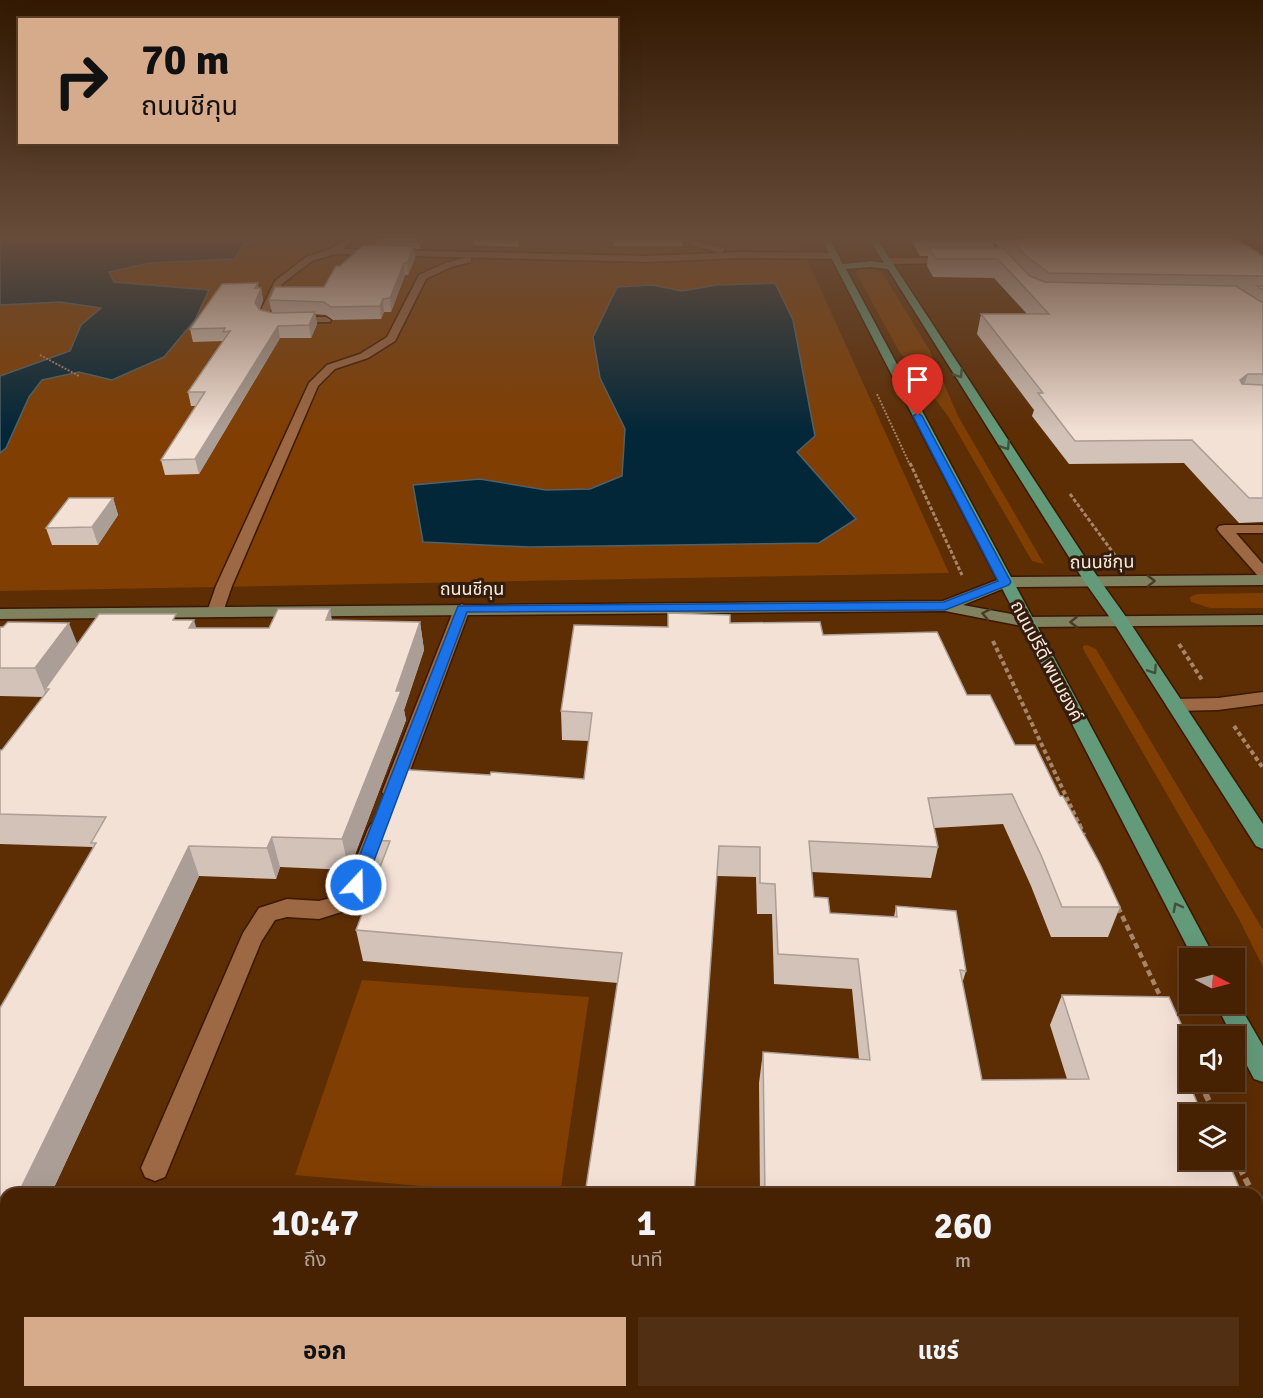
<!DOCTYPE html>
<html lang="th">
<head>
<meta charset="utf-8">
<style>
	:root { --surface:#462203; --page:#502f12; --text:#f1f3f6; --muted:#b0a49a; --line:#5e3f25; --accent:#d6ab8b }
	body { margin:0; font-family:Signika,"Noto Sans Thai",sans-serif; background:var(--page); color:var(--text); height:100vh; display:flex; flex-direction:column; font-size:22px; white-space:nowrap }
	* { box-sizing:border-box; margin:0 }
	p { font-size:20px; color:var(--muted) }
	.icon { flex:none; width:33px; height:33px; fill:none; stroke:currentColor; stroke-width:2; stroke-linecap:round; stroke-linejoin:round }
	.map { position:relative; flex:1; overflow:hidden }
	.panel { position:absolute; left:0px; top:1188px; width:1263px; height:210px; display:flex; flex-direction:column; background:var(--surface); border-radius:18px 18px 0 0; box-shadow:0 6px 24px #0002,0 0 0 2px var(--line) }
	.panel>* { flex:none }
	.guide { position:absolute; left:18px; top:18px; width:600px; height:126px; border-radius:0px; box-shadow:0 6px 24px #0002,0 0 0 2px var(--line); background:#d6ab8b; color:#111; overflow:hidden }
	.needle { width:39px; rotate:96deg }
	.buttons { position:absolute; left:1179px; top:948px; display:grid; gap:12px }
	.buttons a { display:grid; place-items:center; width:66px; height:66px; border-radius:0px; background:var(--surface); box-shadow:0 6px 24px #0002,0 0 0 2px var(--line); font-size:30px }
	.pin { position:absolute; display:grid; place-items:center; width:51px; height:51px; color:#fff; margin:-62px -26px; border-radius:50% 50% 50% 0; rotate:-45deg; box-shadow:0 0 6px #0007 }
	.pin .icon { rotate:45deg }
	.me { position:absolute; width:66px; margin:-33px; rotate:21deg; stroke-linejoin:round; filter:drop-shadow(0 0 4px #0008) }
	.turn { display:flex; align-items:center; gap:21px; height:126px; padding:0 24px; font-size:27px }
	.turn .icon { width:78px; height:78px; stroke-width:2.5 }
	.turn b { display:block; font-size:42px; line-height:51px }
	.eta { display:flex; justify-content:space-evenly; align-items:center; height:102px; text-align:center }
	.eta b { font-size:36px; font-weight:700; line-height:42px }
	.action { display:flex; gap:12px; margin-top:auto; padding:12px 24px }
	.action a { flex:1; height:69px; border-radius:0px; background:var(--accent); color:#111; font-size:24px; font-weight:700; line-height:69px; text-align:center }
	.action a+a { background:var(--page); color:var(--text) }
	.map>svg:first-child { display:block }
</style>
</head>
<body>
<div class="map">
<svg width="1263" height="1398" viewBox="0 0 1263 1398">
	<rect width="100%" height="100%" fill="#5d2d04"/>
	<g fill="#803e02">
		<polygon points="0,236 797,237 949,573 0,591"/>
		<polygon points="859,269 875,269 882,272 930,351 958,416 1044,564 1032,561 948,416 899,351 856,273"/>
		<polygon points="1263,593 1263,608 1210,608 1191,602 1190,597 1197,594"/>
		<polygon points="1087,645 1096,649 1263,930 1263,967 1239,919 1083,649 1083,646"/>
		<polygon points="362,980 589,997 560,1194 513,1194 295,1175"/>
	</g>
	<g fill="#022739" stroke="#4d626a" stroke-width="1.5">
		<polygon points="0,236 268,236 264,239 245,243 234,259 150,263 109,272 114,282 209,290 195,320 164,357 112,380 79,372 42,380 29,397 6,448 0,453 0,376 70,351 81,325 101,308 60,302 0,305"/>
		<polygon points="775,283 793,320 815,436 797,452 856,519 819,543 528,547 423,542 413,485 480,479 546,490 590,489 622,476 625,429 600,378 593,337 617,287 652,285 682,291 717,285"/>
	</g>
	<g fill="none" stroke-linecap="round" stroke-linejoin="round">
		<g stroke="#3b1800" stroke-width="3">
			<g id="lane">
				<polygon points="351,236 361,236 343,249 648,256 740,252 834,253 838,256 834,259 740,258 648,262 335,254 312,261 282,284 269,314 275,317 326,317 331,320 330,322 275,323 263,320 259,314 275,281 306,257 331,249"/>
				<polygon points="694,240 724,248 725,250 721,253 691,245 690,243"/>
				<polygon points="468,257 471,258 471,262 451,267 426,279 395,341 368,358 335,369 318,386 232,586 223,612 215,617 209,615 207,612 216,586 309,383 327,365 360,354 387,337 419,275 445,263"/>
				<polygon points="950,258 954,261 953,263 887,264 883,261 887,258"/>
				<polygon points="1224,525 1263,525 1263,533 1236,533 1263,564 1263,578 1258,576 1219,532 1217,529 1219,526"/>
				<polygon points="462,604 470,609 402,792 399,797 392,799 385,797 382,792 454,609"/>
				<polygon points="1263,692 1263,704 1218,710 1175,711 1169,709 1166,705 1169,701 1175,699 1218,698"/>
				<polygon points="378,822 385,824 388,829 367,885 354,908 319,919 287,917 275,920 261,942 165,1177 155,1181 145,1177 141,1168 243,933 259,908 287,899 319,901 338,896 346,884 368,829 371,824"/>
			</g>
		</g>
		<g stroke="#3b1800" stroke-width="3">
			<polygon id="secondary" points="1263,575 1263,585 1007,587 963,605 1027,617 1263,615 1263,625 1027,627 945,611 0,619 0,609 943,601 1005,577"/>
		</g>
		<g stroke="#3b1800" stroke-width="3">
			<g id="primary">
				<polygon points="820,236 828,236 843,264 871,261 884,263 867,236 875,236 1099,579 1129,621 1263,824 1263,849 1256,846 1113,622 1084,581 888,269 871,267 846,269 1215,958 1193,958"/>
				<polygon points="1234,996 1263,1046 1263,1082 1254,1079 1234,1041 1234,1036 1232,1036 1216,1004 1234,1004"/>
			</g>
		</g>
		<g stroke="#a78569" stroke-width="2" stroke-dasharray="2 1.5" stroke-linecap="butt">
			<polyline points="40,355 79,376"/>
			<polyline points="877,394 910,465"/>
		</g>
		<g stroke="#a78569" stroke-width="3" stroke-dasharray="4 2" stroke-linecap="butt">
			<polyline points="910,463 962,575"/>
			<polyline points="1070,494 1117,558"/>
		</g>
		<g stroke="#a78569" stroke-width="4" stroke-dasharray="4.5 3" stroke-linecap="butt">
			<polyline points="993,641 1080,826"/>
			<polyline points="1179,644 1202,680"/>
			<polyline points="1234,726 1263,768"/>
		</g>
		<g stroke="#a78569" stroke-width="4.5" stroke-dasharray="6 4" stroke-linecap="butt">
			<polyline points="1079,824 1084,835"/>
			<polyline points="1118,907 1162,1000"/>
		</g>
		<g stroke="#a78569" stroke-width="6" stroke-dasharray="8 4.5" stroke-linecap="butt">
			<polyline points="1200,1082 1215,1114"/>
			<polyline points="1234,1156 1253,1194"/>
			<polyline points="1257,1204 1263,1216"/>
		</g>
		<use href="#lane" fill="#9d6844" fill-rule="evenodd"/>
		<use href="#secondary" fill="#80815f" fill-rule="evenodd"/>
		<use href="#primary" fill="#639a7a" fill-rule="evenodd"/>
	</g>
	<g fill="#d2c2b8" fill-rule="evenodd">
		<polygon points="424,236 419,249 414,248 415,258 408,275 405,275 391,312 384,312 381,319 333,320 326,315 315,314 317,324 311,338 280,338 199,474 165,475 161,460 196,406 191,406 188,392 223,341 193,342 190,329 259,288 261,288 263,300 260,309 272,313 269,300 324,287 340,266 376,245 375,241"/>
		<polygon points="473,236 520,236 518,247 474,245"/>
		<polygon points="613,236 683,236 682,246 614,246"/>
		<path d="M 909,236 L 1232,236 L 1263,256 L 1263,522 L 1239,523 L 1184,463 L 1069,464 L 1032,416 L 1034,410 L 977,334 L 981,314 L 1027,314 L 994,278 L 933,277 L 927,266 L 928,256 L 920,256 ZM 994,242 L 1000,248 L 993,248 Z"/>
		<polygon points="113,498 118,515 98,545 52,545 46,528"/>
		<polygon points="178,620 196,628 269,628 332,620 420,622 424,650 404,710 406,720 349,870 280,867 276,879 199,876 51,1194 6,1194 0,1398 0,1008 93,848 92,847 0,844 0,750 2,750 43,697 0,696 0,627 77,644"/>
		<polygon points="730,623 823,635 967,695 1015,745 1060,796 1120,907 1108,937 1051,937 1031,886 1003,824 934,828 938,847 931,878 812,872 814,897 830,913 894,917 896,906 966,971 962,984 982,1080 1067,1079 1050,1025 1062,995 1190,1044 1190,1078 1188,1081 1224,1168 1242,1194 760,1194 759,1083 763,1052 859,1059 852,989 774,984 772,914 757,914 756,877 717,876 618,983 363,961 356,930 379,871 374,871 368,840 490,775 584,779 589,741 562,740 561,711 668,627"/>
	</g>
	<g fill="#ab9e96">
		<polygon points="421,236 424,236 419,249 419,242"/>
		<polygon points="518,236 520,236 518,247"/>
		<polygon points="414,246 415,258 408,275 407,263"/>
		<polygon points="404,263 405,275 391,312 390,298"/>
		<polygon points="258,283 259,292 261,288 263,300 257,315 255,303 255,288"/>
		<polygon points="383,299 384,312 381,319 380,306"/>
		<polygon points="315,312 317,324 311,338 309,325"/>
		<polygon points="278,326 280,338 199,474 195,459"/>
		<polygon points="1248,374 1240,396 1240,380"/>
		<polygon points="113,498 118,515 98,545 92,527"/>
		<polygon points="330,609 335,637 326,620"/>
		<polygon points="194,620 202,647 189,628"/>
		<polygon points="420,622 424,650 404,710 406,720 349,870 342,839 396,691"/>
		<polygon points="69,623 80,651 49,689 45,689 48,696 47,697 35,668"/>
		<polygon points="272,837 280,867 276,879 267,848"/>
		<polygon points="189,846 199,876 51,1194 18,1194"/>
		<polygon points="6,1218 6,1291 0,1304 0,1230"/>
	</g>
	<g fill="#f4e1d6" stroke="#ab9e96" stroke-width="1.5">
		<polygon points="381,236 421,236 419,242 375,241"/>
		<polygon points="922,236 993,236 995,238 923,238"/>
		<polygon points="1008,236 1232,236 1263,256 1263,276 1049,273 1025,255"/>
		<polygon points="364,245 414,246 407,263 404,263 390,298 383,299 380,306 331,307 324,302 269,300 275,287 324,287 336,266 340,266"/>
		<polygon points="929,248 1003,248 1030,276 1045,282 1236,286 1263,303 1263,374 1248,374 1240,380 1242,384 1263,385 1263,498 1249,498 1192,440 1075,441 1038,393 1043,393 981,314 1049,314 998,259 936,259"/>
		<polygon points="258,283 255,288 261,288 255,303 260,310 273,313 315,312 309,325 278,326 195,459 161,460 205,392 188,392 230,331 223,332 225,328 190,329 222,284"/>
		<polygon points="1257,286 1263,286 1263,290"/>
		<polygon points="69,498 113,498 92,527 46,528"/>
		<polygon points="278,609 330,609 326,620 420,622 396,691 401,691 342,839 272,837 267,848 189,846 18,1194 6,1194 6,1218 0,1230 0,1008 96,843 91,843 106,817 0,814 0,750 2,750 49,689 45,689 99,614 176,614 173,620 194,620 189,628 269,628"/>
		<polygon points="668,613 730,615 730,623 820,622 823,635 937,632 967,695 990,695 1015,745 1035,745 1060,796 1063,796 1100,864 1120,907 1062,907 1041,855 1012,794 928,798 938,847 809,841 814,897 828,898 830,913 897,917 896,906 956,911 966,971 960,970 982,1080 1089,1079 1062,995 1169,997 1190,1044 1190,1063 1180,1062 1202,1114 1190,1114 1190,1160 1221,1160 1224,1168 1231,1168 1242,1194 765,1194 763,1052 870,1060 858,959 778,954 775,884 760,883 760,847 719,846 694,1194 585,1194 622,953 356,930 390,841 368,840 396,769 490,775 491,772 584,779 592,713 561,711 574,625 668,627"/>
		<polygon points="8,622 69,623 35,668 0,668 0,627 3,627"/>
		<polygon points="1257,1227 1263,1241 1263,1398 0,1398 0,1297 6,1297 6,1392 1257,1392"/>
	</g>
	<defs><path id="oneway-chevron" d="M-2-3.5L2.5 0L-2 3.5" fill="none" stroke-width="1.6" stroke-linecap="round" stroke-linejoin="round" transform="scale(1.5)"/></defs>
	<g stroke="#464f39">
		<use href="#oneway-chevron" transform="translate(959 374) rotate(57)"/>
		<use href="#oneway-chevron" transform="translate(1006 446) rotate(57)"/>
		<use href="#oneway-chevron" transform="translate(1153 670) rotate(57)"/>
		<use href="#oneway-chevron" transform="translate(1177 907) rotate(-118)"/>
	</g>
	<g stroke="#4a3b26">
		<use href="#oneway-chevron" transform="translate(1151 581) rotate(-1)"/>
		<use href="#oneway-chevron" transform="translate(986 614) rotate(-169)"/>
		<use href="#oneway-chevron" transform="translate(1074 622) rotate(179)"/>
	</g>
	<linearGradient id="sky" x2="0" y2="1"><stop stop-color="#331902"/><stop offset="0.55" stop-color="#674c3a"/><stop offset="1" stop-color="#674c3a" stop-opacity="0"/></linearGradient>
	<rect width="1263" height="432" fill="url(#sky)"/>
	<polygon fill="#1a73e8" stroke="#114b97" stroke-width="1.5" points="918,413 922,416 1011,582 1009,585 945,610 467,612 365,885 362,889 356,891 351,889 348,885 458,606 944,602 998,581 913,416"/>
	<g text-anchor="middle" stroke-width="6" stroke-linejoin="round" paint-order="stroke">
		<g font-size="18" fill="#fdeade" stroke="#331d0e">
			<text transform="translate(1102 562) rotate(-1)" y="6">ถนนชีกุน</text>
			<text x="472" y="595">ถนนชีกุน</text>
			<text transform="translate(1047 661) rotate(62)" y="6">ถนนปรีดี พนมยงค์</text>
		</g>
	</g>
</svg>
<div class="buttons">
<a><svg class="needle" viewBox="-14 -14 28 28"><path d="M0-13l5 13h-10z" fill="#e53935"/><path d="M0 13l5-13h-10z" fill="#b0a49a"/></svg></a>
<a><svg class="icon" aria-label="sound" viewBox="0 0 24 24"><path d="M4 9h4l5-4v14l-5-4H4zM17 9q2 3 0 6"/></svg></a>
<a><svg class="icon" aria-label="layers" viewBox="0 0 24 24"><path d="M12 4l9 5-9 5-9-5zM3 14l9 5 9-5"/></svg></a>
</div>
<div class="pin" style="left:918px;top:416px;background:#d93025"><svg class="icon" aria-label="arrive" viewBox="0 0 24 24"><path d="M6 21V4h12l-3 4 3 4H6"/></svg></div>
<svg class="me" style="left:356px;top:885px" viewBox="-20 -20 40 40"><circle r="17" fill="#1a73e8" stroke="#fff" stroke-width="3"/><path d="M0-11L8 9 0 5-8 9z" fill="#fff"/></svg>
<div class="guide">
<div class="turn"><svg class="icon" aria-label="right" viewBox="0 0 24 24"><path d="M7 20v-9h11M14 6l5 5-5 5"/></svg><div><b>70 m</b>ถนนชีกุน</div></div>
</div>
<section class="panel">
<div class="eta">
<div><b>10:47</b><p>ถึง</p></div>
<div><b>1</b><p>นาที</p></div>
<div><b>260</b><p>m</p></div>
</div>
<div class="action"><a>ออก</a><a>แชร์</a></div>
</section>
</div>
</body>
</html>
